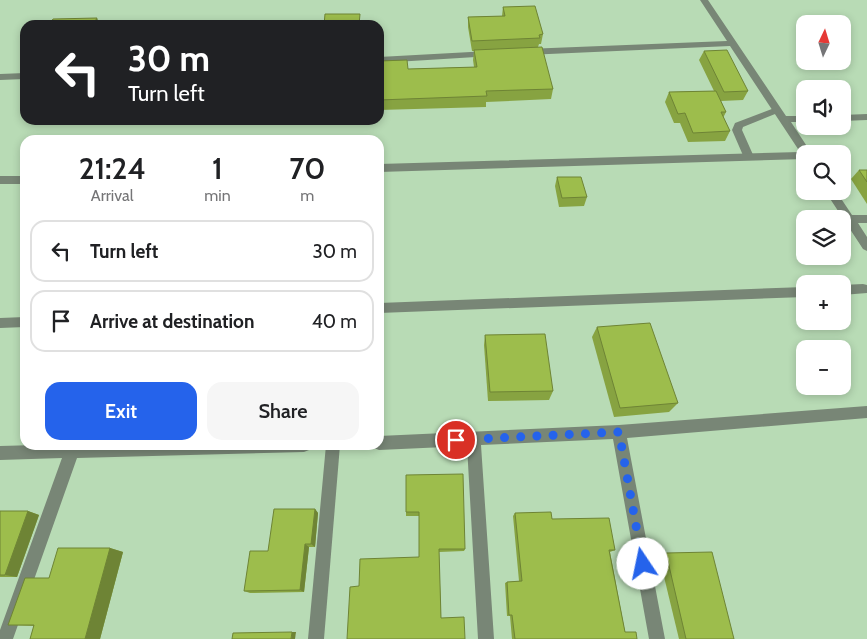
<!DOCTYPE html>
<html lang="en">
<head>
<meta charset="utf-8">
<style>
	:root { --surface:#fff; --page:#f6f6f6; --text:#202124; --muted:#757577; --line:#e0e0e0; --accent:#2563eb }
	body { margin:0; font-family:Cabin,sans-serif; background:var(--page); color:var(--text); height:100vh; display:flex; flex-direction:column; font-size:19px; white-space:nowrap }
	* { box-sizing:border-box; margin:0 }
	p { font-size:16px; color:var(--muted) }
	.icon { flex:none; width:28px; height:28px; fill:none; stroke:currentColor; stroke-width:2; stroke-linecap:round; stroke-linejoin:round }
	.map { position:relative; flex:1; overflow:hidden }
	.sheet { position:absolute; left:20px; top:135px; width:364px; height:315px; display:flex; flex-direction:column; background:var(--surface); border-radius:15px; box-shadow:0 2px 8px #0003 }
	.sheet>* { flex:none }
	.guide { position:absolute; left:20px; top:20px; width:364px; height:105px; border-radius:15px; box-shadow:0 2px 8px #0003; background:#202124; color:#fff; overflow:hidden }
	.needle { width:32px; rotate:4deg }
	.fabs { position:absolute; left:796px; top:15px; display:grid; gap:10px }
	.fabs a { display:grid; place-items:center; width:55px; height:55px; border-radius:10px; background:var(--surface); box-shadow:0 2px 8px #0003; font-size:25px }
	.pin { position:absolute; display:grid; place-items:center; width:42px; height:42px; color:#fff; margin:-21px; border:2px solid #fff; border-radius:50%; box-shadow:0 1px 5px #0007 }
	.me { position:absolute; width:55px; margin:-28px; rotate:349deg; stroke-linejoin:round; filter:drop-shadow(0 0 4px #0008) }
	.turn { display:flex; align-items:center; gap:18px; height:105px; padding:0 25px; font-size:22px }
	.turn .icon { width:65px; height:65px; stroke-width:2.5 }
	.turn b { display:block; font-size:35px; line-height:42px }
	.eta { display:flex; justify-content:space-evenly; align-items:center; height:85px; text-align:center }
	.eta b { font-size:30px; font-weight:600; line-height:35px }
	.cta { display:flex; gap:10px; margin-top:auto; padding:10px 25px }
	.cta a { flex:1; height:58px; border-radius:15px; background:var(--accent); color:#fff; font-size:20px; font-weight:600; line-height:58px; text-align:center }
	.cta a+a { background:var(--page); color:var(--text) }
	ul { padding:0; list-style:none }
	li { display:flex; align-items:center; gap:15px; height:62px; margin:0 10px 8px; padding:0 15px; border:2px solid var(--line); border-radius:15px }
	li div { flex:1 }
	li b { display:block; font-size:19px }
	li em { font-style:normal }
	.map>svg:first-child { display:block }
</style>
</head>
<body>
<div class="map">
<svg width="867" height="639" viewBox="0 0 867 639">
	<rect width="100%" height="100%" fill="#b8dbb5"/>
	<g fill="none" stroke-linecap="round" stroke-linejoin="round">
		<polygon fill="#788676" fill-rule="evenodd" points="777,107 780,108 780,112 743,127 742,130 754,157 753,160 745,160 732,130 735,123"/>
		<g fill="#788676" fill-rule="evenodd">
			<polygon points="700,0 708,0 786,116 805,116 805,122 791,122 812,154 805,154 805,159 379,172 379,164 800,152 730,46 526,55 522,52 526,49 727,41"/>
			<polygon points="489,51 493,54 492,56 379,63 379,57"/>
			<polygon points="25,73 25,79 0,80 0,74"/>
			<polygon points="867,114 867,120 842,121 842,115"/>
			<rect x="0" y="176" width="25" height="8"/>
			<polygon points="825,191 836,191 852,215 867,215 867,223 858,223 867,237 867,251 863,249"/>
			<polygon points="863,284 867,285 867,293 842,295 842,285"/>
			<polygon points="805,287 805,297 379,313 379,303"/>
			<polygon points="25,317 25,327 0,328 0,318"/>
			<polygon points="867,406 867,418 627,438 665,639 649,639 613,439 481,445 494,639 478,639 467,446 379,450 374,448 373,445 379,445 379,436 619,425"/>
			<polygon points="37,445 311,445 309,450 304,452 77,458 13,639 0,639 0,630 62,458 0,460 0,446"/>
			<polygon points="326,445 340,445 324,639 308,639"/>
		</g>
	</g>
	<g fill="#87a341">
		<polygon points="503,7 543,34 541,44 539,44 538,47 553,89 551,99 486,102 486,107 379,110 379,61 408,69 474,67 473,60 474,51 472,51 468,27 468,17 502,16"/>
		<polygon points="704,51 748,91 743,100 721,101 726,112 723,118 730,131 725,141 688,142 680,123 674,123 665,102 669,92 714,91 699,60"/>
		<polygon points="859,170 867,170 867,204 851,179"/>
		<polygon points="557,177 587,197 584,206 559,207 555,186"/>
		<polygon points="597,327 678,403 669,412 614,417 592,337"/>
		<polygon points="485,335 553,391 549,400 488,401 484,345"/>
		<polygon points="406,475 465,549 464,551 439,552 441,618 465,639 359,586 419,557 419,516 406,516"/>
		<polygon points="315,509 318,513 315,547 309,547 304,592 250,593 244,591 268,551"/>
		<polygon points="0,511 28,511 39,515 17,577 0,577"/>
		<polygon points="515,513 552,519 615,550 610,552 625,632 637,639 512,639 510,616 507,616 505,583 507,582 519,581 513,516"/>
		<polygon points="110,548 123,552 100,639 30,639 34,626 8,625 49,578"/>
		<polygon points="666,553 734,639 679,639 659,556"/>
	</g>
	<g fill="#6e8435">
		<polygon points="97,18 100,25 93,25"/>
		<polygon points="315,509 318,513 315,547 311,544"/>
		<polygon points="28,511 39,515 17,577 5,575"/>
		<polygon points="305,544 309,547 304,592 300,590"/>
		<polygon points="110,548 123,552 100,639 85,639"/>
		<polygon points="292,632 296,632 295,639 291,639"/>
	</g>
	<g fill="#9dbd4c" stroke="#6e8435">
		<polygon points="535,6 543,34 539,35 540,38 472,41 468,17 505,16 503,7"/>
		<polygon points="325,14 360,14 359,25 324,25"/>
		<polygon points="97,18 93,25 49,25 53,19"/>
		<polygon points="542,47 553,89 486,91 487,96 379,100 379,61 407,60 408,69 477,67 474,50"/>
		<polygon points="727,50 748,91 724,92 704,51"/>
		<polygon points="716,91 726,112 721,112 730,131 693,133 685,113 678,114 669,92"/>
		<polygon points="859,170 867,170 867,182"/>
		<polygon points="557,177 581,177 587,197 562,198"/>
		<polygon points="650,323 678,403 620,408 597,327"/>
		<polygon points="545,334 553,391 490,392 485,335"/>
		<polygon points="463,474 465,549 439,549 441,618 464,617 465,639 347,639 350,587 359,586 360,559 419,557 419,512 406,512 406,475"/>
		<polygon points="274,509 315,509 311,544 305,544 300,590 244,591 250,551 268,551"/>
		<polygon points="0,511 28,511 5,575 0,575"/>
		<polygon points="551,512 552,519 609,518 615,550 609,550 625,632 636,632 637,639 515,639 512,615 509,615 507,582 522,581 515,513"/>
		<polygon points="58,548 110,548 85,639 30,639 34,625 8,625 25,578 49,578"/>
		<polygon points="712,552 734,639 686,639 666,553"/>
		<polygon points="292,632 291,639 232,639 233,633"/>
	</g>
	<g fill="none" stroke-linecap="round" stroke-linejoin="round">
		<polyline stroke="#2563eb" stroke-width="9" stroke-dasharray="0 16.2" points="456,440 619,432 643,564"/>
	</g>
</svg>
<div class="fabs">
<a><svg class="needle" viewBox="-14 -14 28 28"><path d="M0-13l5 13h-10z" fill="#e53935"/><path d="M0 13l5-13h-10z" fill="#757577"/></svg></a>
<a><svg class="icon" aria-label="sound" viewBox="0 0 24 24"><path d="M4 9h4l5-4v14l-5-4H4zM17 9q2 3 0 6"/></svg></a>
<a><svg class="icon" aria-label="search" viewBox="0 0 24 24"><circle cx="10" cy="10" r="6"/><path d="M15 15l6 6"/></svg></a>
<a><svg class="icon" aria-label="layers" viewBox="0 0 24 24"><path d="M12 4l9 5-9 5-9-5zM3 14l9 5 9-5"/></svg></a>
<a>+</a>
<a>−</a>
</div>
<div class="pin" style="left:456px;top:440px;background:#d93025"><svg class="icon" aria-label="arrive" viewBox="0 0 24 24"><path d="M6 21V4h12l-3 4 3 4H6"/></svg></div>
<svg class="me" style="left:643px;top:564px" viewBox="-20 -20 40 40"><circle r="19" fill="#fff"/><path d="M0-13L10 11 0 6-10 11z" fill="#2563eb"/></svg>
<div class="guide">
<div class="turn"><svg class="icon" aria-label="left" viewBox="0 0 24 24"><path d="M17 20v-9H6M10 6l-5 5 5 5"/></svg><div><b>30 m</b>Turn left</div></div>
</div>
<section class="sheet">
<div class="eta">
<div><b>21:24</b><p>Arrival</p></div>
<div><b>1</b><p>min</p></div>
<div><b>70</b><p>m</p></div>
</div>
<ul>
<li><svg class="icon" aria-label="left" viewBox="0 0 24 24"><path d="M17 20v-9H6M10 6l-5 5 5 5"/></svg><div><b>Turn left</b></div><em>30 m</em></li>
<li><svg class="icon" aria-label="arrive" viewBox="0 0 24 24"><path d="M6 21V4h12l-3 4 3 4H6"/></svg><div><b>Arrive at destination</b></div><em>40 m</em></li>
</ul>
<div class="cta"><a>Exit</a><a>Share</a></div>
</section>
</div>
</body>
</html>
